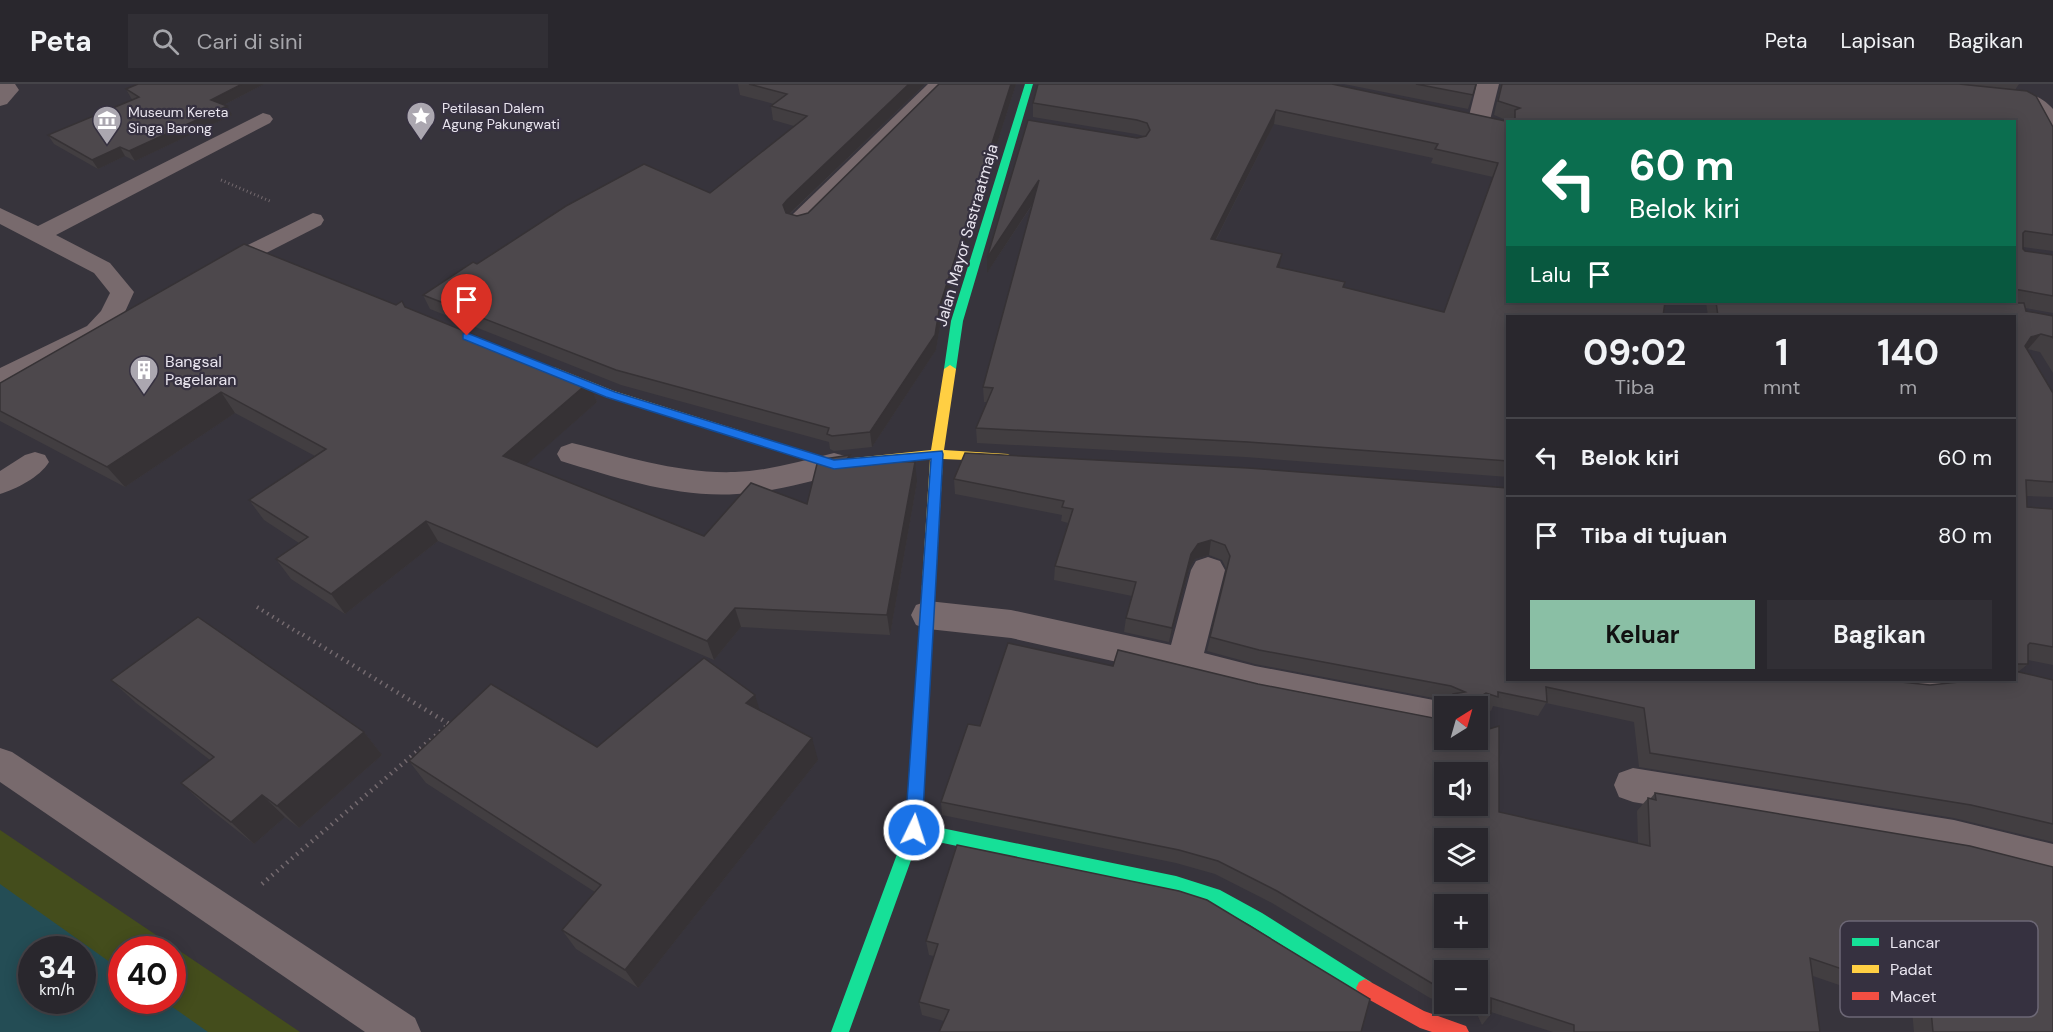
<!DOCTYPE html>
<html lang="id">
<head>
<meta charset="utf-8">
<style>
	:root { --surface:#29272d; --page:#312f35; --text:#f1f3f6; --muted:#a5a5aa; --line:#454449; --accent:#8abfa5 }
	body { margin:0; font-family:"DM Sans",sans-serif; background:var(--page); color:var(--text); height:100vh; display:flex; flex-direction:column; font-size:22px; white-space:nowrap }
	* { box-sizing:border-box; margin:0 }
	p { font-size:20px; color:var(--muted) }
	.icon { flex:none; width:33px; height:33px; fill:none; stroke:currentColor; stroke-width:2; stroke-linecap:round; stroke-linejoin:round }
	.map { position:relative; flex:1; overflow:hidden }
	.details { position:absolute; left:1506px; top:231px; width:510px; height:366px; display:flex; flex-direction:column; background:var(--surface); border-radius:0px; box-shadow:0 3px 15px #0003,0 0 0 2px var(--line) }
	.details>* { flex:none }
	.banner { position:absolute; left:1506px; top:36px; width:510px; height:183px; border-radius:0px; box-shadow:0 3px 15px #0003,0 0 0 2px var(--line); background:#0b6e4f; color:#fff; overflow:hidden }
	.needle { width:39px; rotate:37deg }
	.fabs { position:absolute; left:1434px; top:612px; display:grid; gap:12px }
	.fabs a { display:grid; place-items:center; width:54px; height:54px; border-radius:0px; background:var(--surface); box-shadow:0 3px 15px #0003,0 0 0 2px var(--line); font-size:30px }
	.speed { position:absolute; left:18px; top:852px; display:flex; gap:12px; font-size:30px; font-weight:700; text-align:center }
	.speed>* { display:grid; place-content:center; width:78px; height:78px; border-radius:50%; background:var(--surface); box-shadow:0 3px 15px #0003,0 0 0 2px var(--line); line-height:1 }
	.speed small { font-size:15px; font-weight:400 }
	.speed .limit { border:9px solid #d22; background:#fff; color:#111 }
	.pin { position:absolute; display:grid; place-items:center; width:51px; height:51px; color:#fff; margin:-62px -26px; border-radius:50% 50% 50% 0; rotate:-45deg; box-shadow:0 0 6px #0007 }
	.pin .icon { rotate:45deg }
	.me { position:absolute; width:66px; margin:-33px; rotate:4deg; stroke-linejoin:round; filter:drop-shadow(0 0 4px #0008) }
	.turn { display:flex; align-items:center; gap:21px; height:126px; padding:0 24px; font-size:27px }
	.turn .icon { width:78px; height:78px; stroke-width:2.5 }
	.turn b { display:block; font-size:42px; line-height:51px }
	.then { display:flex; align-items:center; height:57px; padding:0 24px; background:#0003; gap:12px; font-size:22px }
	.eta { display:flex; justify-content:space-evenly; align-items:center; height:102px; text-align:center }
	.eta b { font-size:36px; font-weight:700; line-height:42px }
	.primary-button { display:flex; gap:12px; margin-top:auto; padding:12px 24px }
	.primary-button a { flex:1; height:69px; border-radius:0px; background:var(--accent); color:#111; font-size:24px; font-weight:700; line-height:69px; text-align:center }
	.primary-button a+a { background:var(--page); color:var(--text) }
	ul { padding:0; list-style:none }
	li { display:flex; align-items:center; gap:18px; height:78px; padding:0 24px; border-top:2px solid var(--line) }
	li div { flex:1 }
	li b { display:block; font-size:22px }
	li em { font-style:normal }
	header { display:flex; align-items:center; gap:36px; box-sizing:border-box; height:84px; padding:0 30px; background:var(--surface); border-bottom:2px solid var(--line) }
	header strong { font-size:28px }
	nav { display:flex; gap:33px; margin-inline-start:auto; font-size:21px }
	.search { width:420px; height:54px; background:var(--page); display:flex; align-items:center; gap:15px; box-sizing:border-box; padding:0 21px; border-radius:0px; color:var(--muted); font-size:22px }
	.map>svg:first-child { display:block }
</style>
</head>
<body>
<header>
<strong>Peta</strong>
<div class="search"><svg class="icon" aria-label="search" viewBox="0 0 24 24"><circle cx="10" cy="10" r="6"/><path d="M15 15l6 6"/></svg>Cari di sini</div>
<nav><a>Peta</a><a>Lapisan</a><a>Bagikan</a></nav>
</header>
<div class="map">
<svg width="2053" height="948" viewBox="0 0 2053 948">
	<rect width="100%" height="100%" fill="#37343c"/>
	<path fill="#444d1c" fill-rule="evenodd" d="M 0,746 L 300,948 L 0,948 ZM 32,866 L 82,866 L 82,916 L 32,916 ZM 122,866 L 172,866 L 172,916 L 122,916 Z"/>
	<path fill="#244d55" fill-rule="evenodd" d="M 0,800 L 121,886 L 122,916 L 164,917 L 208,948 L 0,948 ZM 32,866 L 82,866 L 82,916 L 32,916 Z"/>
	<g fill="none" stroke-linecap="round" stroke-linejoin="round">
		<polyline stroke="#746a6f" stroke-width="3" stroke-dasharray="1 3" stroke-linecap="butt" points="221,96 272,118"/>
		<polyline stroke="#746a6f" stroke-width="4" stroke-dasharray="1.5 4.5" stroke-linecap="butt" points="257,523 302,551"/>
		<polyline stroke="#746a6f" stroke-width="4.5" stroke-dasharray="1.5 5" stroke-linecap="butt" points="262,800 449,640 300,549"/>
		<g fill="#786a6d" fill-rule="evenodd">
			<polygon points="0,0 15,0 19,6 7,20 0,22"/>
			<polygon points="263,29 270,31 273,35 270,39 56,151 110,179 134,208 124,230 105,252 0,302 0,284 87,242 101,227 110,209 94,189 0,140 0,124 38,142"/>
			<polygon points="313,129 321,131 324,136 321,141 227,189 219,191 211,189 207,184 211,179"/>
			<path d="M 35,368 L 45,371 L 49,378 C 40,393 16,405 0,410 L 0,387 L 25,371 Z"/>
			<polygon points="0,664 12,668 415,934 421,948 365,948 0,698"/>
		</g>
		<g fill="#786a6d" fill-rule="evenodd">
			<polygon points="928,0 951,0 809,142 800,144 791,142 788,137 791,132"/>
			<polygon points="1477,0 1499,0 1490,36 1487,41 1479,43 1471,41 1468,36"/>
			<path d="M 2004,4 C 2023,7 2040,10 2053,25 L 2053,47 C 2040,43 2036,29 2024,22 C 2014,17 2000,19 1993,10 L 1996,5 Z"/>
			<polygon points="1829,218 1855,218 1858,232 1832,232"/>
			<path d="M 572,359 C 625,372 679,390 735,388 C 768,387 801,377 834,369 L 845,372 L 849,380 L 845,388 C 810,398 773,408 737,410 C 678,414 617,394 561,377 L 557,370 L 561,363 Z"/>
			<polygon points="1208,473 1220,477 1225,486 1204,569 1255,582 1444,618 1456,622 1444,622 1444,649 1255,612 1184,593 1011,554 928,545 916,541 911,531 916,521 928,517 1011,526 1171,561 1191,486 1196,477"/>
			<path d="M 1873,596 L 1958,596 L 1953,607 C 1929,615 1902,615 1878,607 Z"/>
			<polygon points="1633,684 1954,736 2053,760 2053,798 1954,772 1633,718 1619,713 1614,701 1619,689"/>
		</g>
		<g fill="#16e098" fill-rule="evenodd">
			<polygon points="1025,0 1033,0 963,237 956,285 950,289 944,285 951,237"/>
			<polygon points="922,604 927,606 929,610 922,740 1176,792 1220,806 1262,829 1371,898 1374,904 1371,910 1365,913 1359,910 1250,841 1210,819 1176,808 919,754 849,948 831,948 906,746 915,610 917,606"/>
		</g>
		<polygon fill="#ffcf43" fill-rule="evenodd" points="950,281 956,285 944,366 1008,370 1014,374 1008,378 943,375 929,610 927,614 922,616 917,614 915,610 930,375 834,384 606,313 546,289 544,286 546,283 554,283 614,307 834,376 931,366 944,285"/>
		<polygon fill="#f24e42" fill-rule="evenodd" points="1365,895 1424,927 1466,942 1469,948 1432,948 1420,944 1359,910 1356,904 1359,898"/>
	</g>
	<g fill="#423e41" fill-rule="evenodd">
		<polygon points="138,0 264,0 224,21 232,31 135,77 125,72 98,85 54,60 48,51 133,16 131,14 126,5"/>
		<polygon points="738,0 925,0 790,130 797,132 808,129 939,0 1016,0 941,236 936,266 872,363 834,367 830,365 829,358 621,301 430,225 423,211 477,180 710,109 794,42 773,36 771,22 774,20 740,11"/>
		<path d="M 1038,0 L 1510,38 L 1508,232 L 1508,393 L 1245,373 L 977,359 L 976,344 L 987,318 L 984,318 L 983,303 L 1033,120 L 987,189 L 1028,36 L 1137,54 L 1144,52 L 1136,50 L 1033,33 L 1033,19 ZM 1274,40 L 1433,74 L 1431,79 L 1493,93 L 1444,228 L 1344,203 L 1279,183 L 1216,156 Z"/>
		<polygon points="1344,0 1476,0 1468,25"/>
		<polygon points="1501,0 2019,0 2015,6 2053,43 2053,167 2023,163 2023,165 2025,167 2053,171 2053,229 2025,224 2026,227 2053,232 2053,289 2040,268 2027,265 2053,309 2053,413 2026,412 2027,423 2053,425 2053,581 2028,576 2028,580 2018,588 2053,596 2053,758 1954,734 1639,683 1634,638 1546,619 1538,632 1493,622 1491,627 1483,624 1483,640 1481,644 1499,728 1638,759 1637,727 1648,714 1650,715 1655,709 2053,948 1914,948 1912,926 1813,892 1820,948 1553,948 1491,928 1491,930 1482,941 1477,930 1446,920 1478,920 1478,886 1444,886 1444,919 1430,914 1272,819 1215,790 1176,779 942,731 941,718 980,642 1444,656 1478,622 1447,622 1449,618 1444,616 1255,580 1207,567 1227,486 1222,476 1209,471 1195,475 1189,485 1169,558 1124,548 1126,534 1132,512 1054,496 1055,482 1068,439 1061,437 1062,431 955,410 954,395 1508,404 1508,596 1901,598 1930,601 1959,598 1960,596 2014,596 2014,232 1708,232 1706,218 1840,218 1840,219 1857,219 1857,218 1971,218 1981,219 1999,219 1988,218 2014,218 2014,38 1511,38 1494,31"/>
		<polygon points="396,221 405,223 589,298 597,318 525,381 704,452 807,420 851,375 917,398 890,551 741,543 714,576 438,457 345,530 291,495 276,475 299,459 264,436 249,416 315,372 235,329 125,403 0,337 0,299"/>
		<polygon points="111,596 364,648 382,671 299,744 285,733 254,760 205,721 181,699 210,676 136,619"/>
		<polygon points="760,626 818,676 638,904 576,865 562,846 595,808 426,699 409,677 597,663"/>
		<polygon points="1179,807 944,937 922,931 919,918 934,872 929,871 926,857"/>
	</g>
	<g fill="#363235">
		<polygon points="242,0 264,0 216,25 211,16"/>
		<polygon points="909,0 925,0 789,130 786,136 783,121 787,116"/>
		<polygon points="1011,0 1016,0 941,236 936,266 872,363 870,348 940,221"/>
		<polygon points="227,22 232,31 135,77 129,67"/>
		<polygon points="1276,26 1274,40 1209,169 1211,155"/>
		<polygon points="120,63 125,72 98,85 92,76"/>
		<polygon points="1039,96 1039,110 987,189 987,174"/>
		<polygon points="1282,170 1279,185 1277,183"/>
		<polygon points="2041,250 2028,265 2018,268 2031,253"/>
		<polygon points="589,298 597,318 513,392 503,372"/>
		<polygon points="221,308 235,329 125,403 107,383"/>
		<polygon points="915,378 917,398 890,551 887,531"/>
		<polygon points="426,437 438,457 345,530 331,510"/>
		<polygon points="1211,456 1209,471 1195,475 1189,485 1169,558 1172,544 1191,470 1198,460"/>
		<polygon points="735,524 741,543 714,576 707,557"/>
		<polygon points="755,611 762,634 746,619"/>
		<polygon points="364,648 382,671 299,744 277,722"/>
		<polygon points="812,654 818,676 638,904 625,886"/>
		<polygon points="262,711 285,733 254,760 231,738"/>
	</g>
	<g fill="#4d484c" stroke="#363235" stroke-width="1.5" fill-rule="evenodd">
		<polygon points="138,0 242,0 211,16 227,22 129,67 120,63 92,76 48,51 139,13 126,5"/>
		<polygon points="749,0 909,0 787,116 783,121 786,129 797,132 808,129 939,0 1011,0 940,221 935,251 870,348 832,352 827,350 829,344 616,286 423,211 473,178 477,180 566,122 644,80 710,109 807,32 771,22 787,10"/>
		<path d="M 1038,0 L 1332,0 L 1510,38 L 1508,38 L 1508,218 L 1665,218 L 1663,232 L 1508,232 L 1508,377 L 1248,358 L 976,344 L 993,304 L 983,303 L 1039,96 L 987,174 L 1028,36 L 1137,54 L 1146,52 L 1150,46 L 1147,39 L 1137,36 L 1033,19 ZM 1276,26 L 1438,60 L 1435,65 L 1498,79 L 1444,228 L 1343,203 L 1345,198 L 1277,183 L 1282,170 L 1211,155 Z"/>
		<polygon points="1416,0 1476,0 1473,11"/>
		<polygon points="1502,0 1959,0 2027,7 2036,12 2053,43 2053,151 2025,147 2023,149 2023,165 2025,167 2053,171 2053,212 2014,205 2014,38 1513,38 1515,36 1515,26 1520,24 1498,17"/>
		<polygon points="244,160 396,221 402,217 405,223 589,298 503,372 704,452 751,399 807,420 818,376 850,371 847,375 915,378 887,531 735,524 707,557 426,437 331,510 276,475 308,453 249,416 326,365 221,308 107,383 0,327 0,299"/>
		<polygon points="1716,218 1840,218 1840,219 1870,219 1870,218 1971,218 1981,219 2024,219 2026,227 2053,232 2053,254 2052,253 2041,250 2031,253 2025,262 2053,309 2053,398 2026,396 2027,423 2053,425 2053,563 2030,559 2028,561 2028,580 2014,580 2014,232 1718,232"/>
		<path d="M 965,369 L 1248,384 L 1508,404 L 1508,596 L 1894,596 L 1901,598 L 1930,601 L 1959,598 L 1966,596 L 2014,596 L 2014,585 L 2015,587 L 2053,596 L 2053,740 L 1971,721 L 1650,669 L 1644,624 L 1546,603 L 1547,618 L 1498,608 L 1498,613 L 1486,609 L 1483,611 L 1483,640 L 1480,641 L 1480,644 L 1489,645 L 1499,642 L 1499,728 L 1650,762 L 1648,714 L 1656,716 L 1655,709 L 1970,762 L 2053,783 L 2053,948 L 1933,948 L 1930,915 L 1810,874 L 1820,948 L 1574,948 L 1574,941 L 1491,914 L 1491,930 L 1486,919 L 1478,916 L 1478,886 L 1444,886 L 1444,905 L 1438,903 L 1277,807 L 1218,777 L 1179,766 L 941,718 L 968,640 L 980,642 L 1008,559 L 1113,582 L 1118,566 L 1258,600 L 1444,636 L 1444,656 L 1478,656 L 1478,622 L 1453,622 L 1453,610 L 1465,608 L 1451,602 L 1259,566 L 1210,553 L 1230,472 L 1225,461 L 1211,456 L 1198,460 L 1191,470 L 1172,544 L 1126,534 L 1136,498 L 1055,482 L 1073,425 L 1062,423 L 1064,417 L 954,395 ZM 1444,688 L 1478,688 L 1478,722 L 1444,722 ZM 1444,754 L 1478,754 L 1478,788 L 1444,788 ZM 1444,820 L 1478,820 L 1478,854 L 1444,854 Z"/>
		<polygon points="198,533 364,648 277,722 262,711 231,738 181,699 214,673 111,596"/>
		<polygon points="704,574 755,611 746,619 812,654 625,886 562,846 601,801 409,677 491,600 597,663"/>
		<polygon points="957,761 1179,807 1207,816 1370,915 1361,948 939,948 949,926 919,918 938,860 926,857"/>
	</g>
	<polygon fill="#1a73e8" stroke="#114b97" stroke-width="1.5" points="467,249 615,308 834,376 942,367 943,370 922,746 919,751 914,753 908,751 905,746 931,375 834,385 606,313 463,255 463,250"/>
	<defs>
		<g id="sight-pin" transform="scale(1.5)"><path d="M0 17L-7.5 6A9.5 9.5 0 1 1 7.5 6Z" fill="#aba7b0" stroke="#363140"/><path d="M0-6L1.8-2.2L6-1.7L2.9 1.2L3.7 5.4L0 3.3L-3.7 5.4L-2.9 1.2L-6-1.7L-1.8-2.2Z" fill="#fff"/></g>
		<g id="museum-pin" transform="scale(1.5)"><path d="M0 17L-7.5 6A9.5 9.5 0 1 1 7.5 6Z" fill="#aba7b0" stroke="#363140"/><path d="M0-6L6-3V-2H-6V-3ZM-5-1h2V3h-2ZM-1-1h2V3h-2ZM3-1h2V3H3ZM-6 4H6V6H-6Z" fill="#fff"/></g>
		<g id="building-pin" transform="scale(1.5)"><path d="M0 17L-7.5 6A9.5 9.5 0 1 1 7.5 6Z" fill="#aba7b0" stroke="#363140"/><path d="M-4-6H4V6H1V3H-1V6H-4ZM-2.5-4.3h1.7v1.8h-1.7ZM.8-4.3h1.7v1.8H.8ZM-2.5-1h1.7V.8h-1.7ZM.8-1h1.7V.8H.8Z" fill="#fff"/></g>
	</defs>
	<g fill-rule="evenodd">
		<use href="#sight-pin" x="421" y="32"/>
		<use href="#museum-pin" x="107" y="36"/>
		<use href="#building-pin" x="144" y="286"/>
	</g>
	<g text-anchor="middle" stroke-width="4.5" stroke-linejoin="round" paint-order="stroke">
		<g font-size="14" fill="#e9e5ef" stroke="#363140" text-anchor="start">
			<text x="442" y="29">Petilasan Dalem<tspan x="442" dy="16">Agung Pakungwati</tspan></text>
			<text x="128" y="33">Museum Kereta<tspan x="128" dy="16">Singa Barong</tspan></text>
		</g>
		<g font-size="16" fill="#e9e5ef" stroke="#363140">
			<text transform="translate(966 151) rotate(-74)" y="6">Jalan Mayor Sastraatmaja</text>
		</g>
		<g font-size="16" fill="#e9e5ef" stroke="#363140" text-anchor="start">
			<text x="165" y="283">Bangsal<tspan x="165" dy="18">Pagelaran</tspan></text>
		</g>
	</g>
	<rect x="1840" y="837" width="198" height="96" rx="9" fill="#363140" stroke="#6c6775" stroke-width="1.5"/>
	<rect x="1852" y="854" width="27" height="8" fill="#16e098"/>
	<rect x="1852" y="881" width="27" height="8" fill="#ffcf43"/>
	<rect x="1852" y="908" width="27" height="8" fill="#f24e42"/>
	<g font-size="16" fill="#e9e5ef">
		<text x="1890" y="864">Lancar</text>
		<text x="1890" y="891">Padat</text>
		<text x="1890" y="918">Macet</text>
	</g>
</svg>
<div class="fabs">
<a><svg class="needle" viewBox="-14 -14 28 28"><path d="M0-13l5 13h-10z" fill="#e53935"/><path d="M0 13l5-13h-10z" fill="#a5a5aa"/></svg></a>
<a><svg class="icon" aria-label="sound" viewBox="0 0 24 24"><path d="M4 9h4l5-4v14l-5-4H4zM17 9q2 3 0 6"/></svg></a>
<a><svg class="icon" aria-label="layers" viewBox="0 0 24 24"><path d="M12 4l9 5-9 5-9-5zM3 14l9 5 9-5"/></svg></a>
<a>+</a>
<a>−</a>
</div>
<div class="speed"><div>34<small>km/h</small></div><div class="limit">40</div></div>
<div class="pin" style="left:467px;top:252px;background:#d93025"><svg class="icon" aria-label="arrive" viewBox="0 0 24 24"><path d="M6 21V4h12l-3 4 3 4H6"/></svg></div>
<svg class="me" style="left:914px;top:746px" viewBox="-20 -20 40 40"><circle r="17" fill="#1a73e8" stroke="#fff" stroke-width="3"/><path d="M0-11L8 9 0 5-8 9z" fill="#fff"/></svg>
<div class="banner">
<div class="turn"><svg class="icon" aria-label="left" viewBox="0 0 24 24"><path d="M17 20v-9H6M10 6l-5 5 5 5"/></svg><div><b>60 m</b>Belok kiri</div></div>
<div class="then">Lalu<svg class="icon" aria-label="arrive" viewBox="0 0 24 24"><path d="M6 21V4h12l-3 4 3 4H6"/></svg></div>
</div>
<section class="details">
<div class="eta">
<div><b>09:02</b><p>Tiba</p></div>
<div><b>1</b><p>mnt</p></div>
<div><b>140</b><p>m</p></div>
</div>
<ul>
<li><svg class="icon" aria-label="left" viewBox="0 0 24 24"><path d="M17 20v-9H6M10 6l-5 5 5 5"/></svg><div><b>Belok kiri</b></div><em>60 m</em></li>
<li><svg class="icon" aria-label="arrive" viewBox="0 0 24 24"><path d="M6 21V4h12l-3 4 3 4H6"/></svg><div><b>Tiba di tujuan</b></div><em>80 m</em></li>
</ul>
<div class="primary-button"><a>Keluar</a><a>Bagikan</a></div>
</section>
</div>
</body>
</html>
